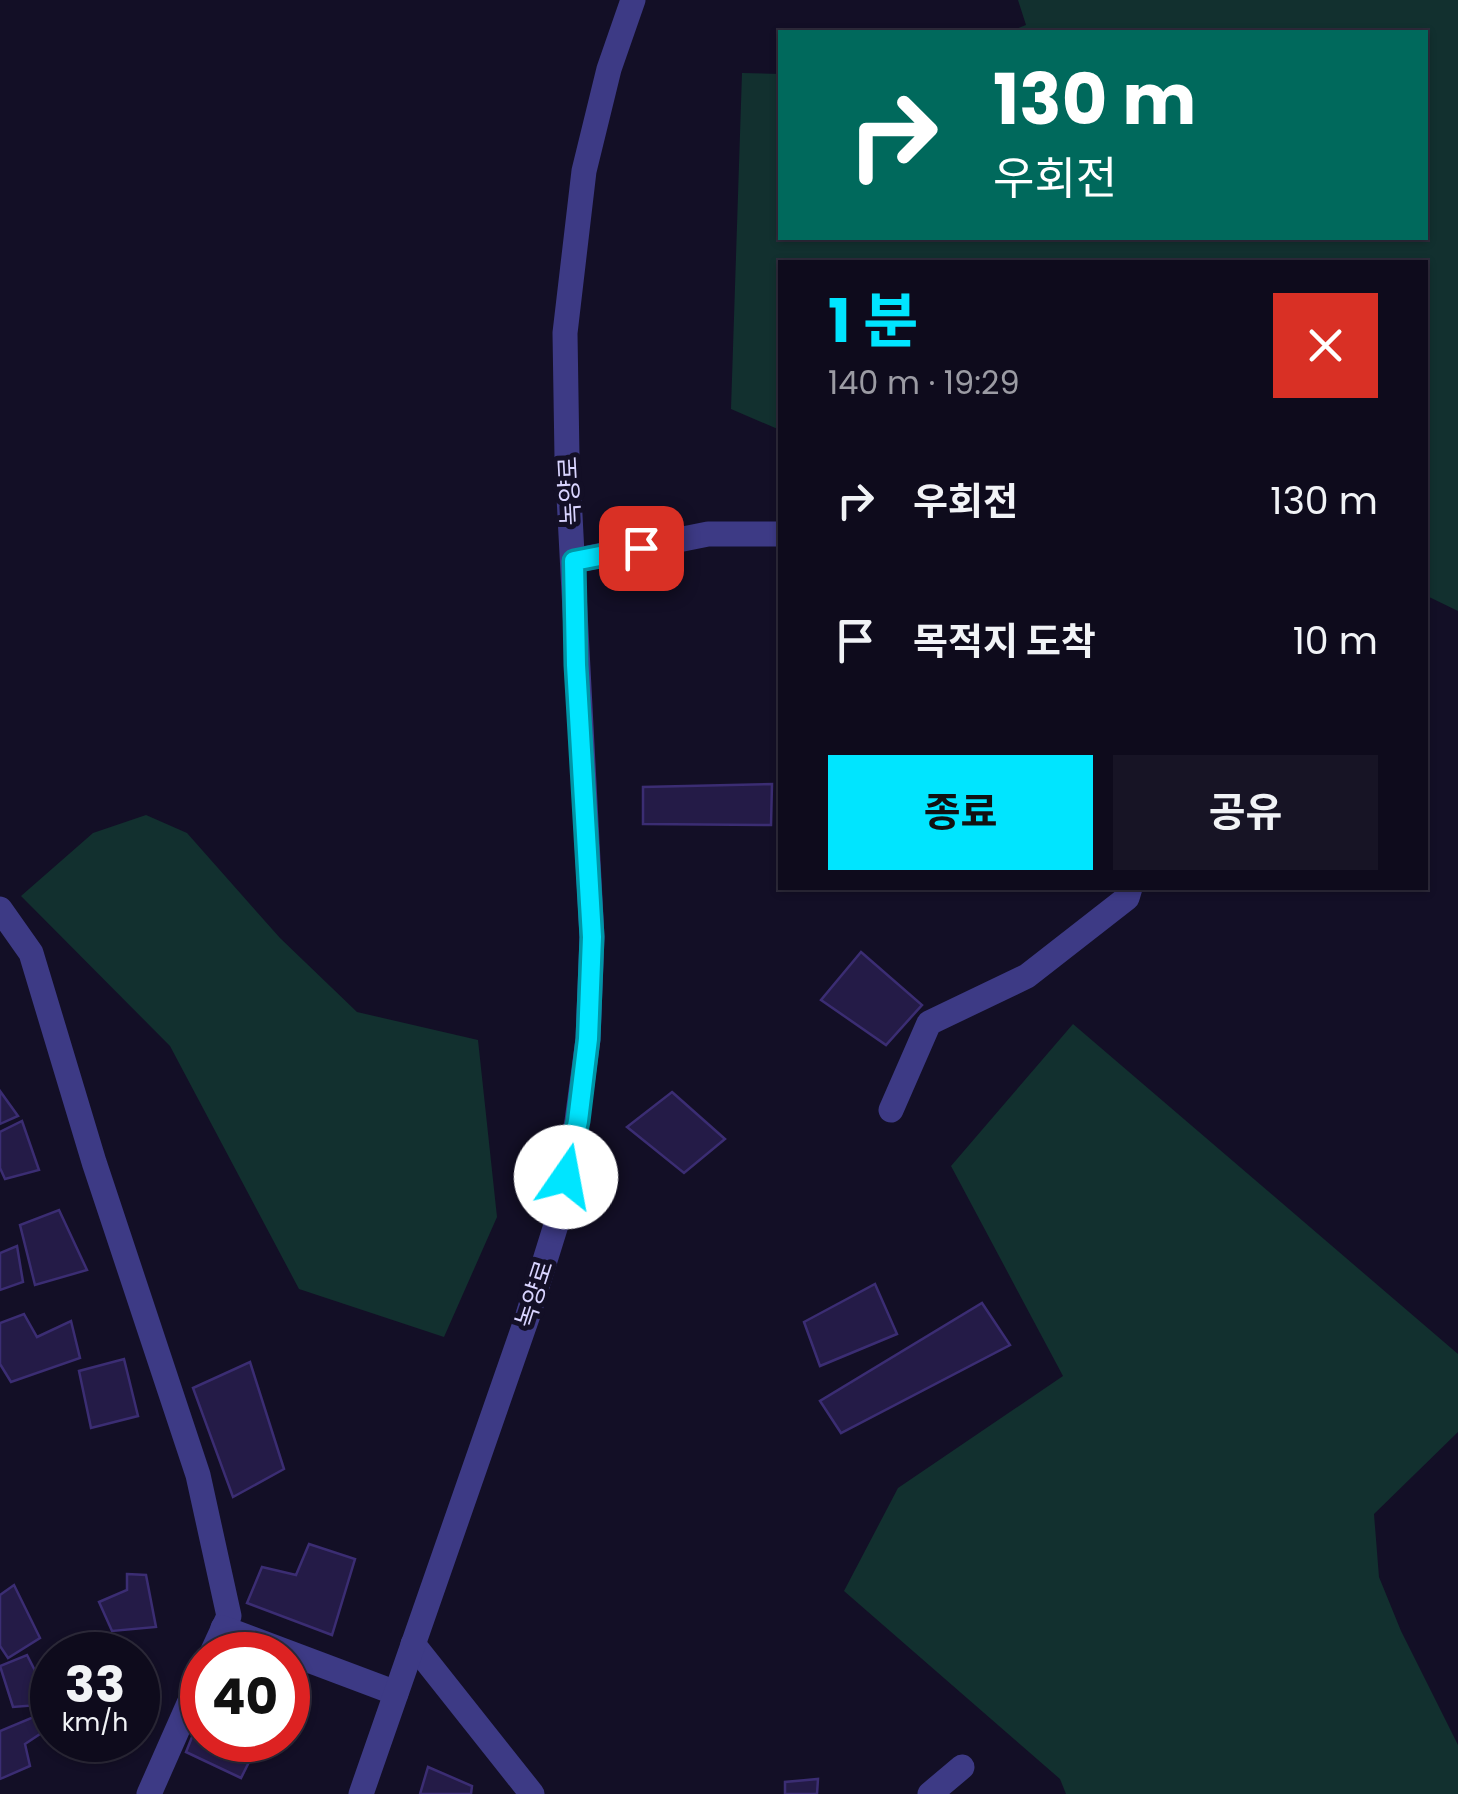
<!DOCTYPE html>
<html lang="ko">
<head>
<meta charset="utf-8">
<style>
	:root { --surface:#0e0b1c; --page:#171425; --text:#f1f3f6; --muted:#9b9ba3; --line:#2e2b3b; --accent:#00e5ff }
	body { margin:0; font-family:Poppins,"Noto Sans KR",sans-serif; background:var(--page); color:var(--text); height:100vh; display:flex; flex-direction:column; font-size:38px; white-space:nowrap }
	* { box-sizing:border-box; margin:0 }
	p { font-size:32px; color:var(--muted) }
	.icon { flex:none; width:55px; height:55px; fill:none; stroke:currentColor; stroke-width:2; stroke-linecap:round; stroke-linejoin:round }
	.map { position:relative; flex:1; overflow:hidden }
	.side { position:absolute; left:778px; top:260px; width:650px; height:630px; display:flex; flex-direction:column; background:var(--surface); border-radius:0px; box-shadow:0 2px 8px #0004,0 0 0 2px var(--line) }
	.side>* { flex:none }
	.banner { position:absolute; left:778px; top:30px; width:650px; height:210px; border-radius:0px; box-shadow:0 2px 8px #0004,0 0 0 2px var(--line); background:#00695c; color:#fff; overflow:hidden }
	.speed { position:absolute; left:30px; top:1632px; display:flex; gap:20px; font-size:50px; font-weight:700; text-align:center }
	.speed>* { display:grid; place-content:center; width:130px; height:130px; border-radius:50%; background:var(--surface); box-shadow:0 2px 8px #0004,0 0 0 2px var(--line); line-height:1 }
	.speed small { font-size:25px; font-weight:400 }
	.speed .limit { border:15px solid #d22; background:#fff; color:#111 }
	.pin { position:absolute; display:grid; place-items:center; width:85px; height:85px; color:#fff; margin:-42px; border-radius:20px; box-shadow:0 5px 15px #0006 }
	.me { position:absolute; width:110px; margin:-55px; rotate:12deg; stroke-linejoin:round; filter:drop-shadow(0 0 8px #0008) }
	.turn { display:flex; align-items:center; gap:35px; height:210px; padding:0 50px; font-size:45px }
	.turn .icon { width:130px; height:130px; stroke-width:2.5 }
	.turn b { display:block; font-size:70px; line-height:85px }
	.round { display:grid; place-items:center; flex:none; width:105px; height:105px; border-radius:0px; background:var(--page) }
	.head { display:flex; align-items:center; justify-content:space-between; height:170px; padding:0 50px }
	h1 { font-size:60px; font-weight:700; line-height:75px; color:var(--accent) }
	.primary-button { display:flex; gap:20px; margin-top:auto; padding:20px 50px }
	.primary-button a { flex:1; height:115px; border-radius:0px; background:var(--accent); color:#111; font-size:40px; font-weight:700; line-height:115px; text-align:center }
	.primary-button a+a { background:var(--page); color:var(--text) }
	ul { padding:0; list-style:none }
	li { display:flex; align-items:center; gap:30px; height:140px; padding:0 50px }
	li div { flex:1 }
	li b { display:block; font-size:38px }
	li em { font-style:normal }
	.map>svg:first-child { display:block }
</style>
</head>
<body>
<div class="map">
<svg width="1458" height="1794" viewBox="0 0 1458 1794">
	<rect width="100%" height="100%" fill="#130f26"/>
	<g fill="#12302f">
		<polygon points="1018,0 1458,0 1458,611 1425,595 1425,262 780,262 780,430 731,409 742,73 780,74 780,238 1425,238 1425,32 1009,32 1026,25"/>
		<polygon points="146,815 187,833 280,938 357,1012 478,1040 497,1217 444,1337 299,1289 170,1046 21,896 93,833"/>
		<polygon points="1073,1024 1458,1354 1458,1432 1374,1514 1379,1577 1401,1631 1458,1745 1458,1794 1066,1794 1060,1779 844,1591 898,1488 1063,1376 951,1166"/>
	</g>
	<g fill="#241b47" stroke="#3b2d73" stroke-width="2.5">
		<polygon points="772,784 771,825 643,824 643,787"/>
		<polygon points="861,952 922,1005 886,1045 821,1000"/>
		<polygon points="0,1091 18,1116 0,1124"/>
		<polygon points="672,1092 725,1139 684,1173 627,1127"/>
		<polygon points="22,1121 39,1170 5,1179 0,1168 0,1132"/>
		<polygon points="59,1210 87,1270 35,1285 20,1225"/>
		<polygon points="17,1246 23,1282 0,1290 0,1253"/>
		<polygon points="875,1284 897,1334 820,1366 804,1322"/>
		<polygon points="982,1303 1010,1345 841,1433 820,1401"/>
		<polygon points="24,1314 37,1337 71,1321 80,1358 11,1382 0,1364 0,1323"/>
		<polygon points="124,1359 138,1416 91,1428 79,1371"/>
		<polygon points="250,1362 284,1469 233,1497 193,1388"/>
		<polygon points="309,1544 355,1559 332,1635 247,1603 262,1567 296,1575"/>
		<polygon points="127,1574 146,1575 156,1627 112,1631 99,1602 127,1590"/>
		<polygon points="14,1585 40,1638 8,1658 0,1646 0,1595"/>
		<polygon points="27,1655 52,1704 13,1707 0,1666"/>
		<polygon points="48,1711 52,1717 52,1726 25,1744 30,1766 0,1779 0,1731"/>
		<polygon points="202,1712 202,1740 260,1740 241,1778 186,1752"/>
		<polygon points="428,1767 472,1786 471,1794 420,1794"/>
		<polygon points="818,1779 817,1794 785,1794 785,1782"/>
	</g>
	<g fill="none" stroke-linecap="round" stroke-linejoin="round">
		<g stroke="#3d3a85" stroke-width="25">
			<polyline points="573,561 708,534 780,534"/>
			<polyline points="0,909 31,953 94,1162 198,1475 229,1616 211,1655"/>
			<polyline points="891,1110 929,1023 1027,976 1127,898 1130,888"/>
			<polyline points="223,1628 396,1693"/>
			<polyline points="413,1644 532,1794"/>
			<polyline points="149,1794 202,1674"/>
			<polyline points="361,1794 528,1315 556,1225 577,1121 588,1039 592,937 567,458 565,333 584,171 609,69 633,0"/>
			<polyline points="930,1794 962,1767"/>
		</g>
	</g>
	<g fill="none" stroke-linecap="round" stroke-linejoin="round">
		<g stroke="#0095a6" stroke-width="25">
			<polyline id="route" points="566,1177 578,1121 588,1039 592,937 576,665 574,561 641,548"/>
		</g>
		<use href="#route" stroke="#00e5ff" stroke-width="18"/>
	</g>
	<g text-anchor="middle" stroke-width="10" stroke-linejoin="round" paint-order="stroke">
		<g font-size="25" fill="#d9d4ff" stroke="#130f26">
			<text transform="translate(569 491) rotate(-93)" y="9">녹양로</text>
			<text transform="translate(534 1294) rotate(-72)" y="9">녹양로</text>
		</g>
	</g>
</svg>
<div class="speed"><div>33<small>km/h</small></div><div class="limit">40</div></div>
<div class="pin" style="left:641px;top:548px;background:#d93025"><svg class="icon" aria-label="arrive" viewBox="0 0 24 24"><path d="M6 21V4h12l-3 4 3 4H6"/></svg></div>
<svg class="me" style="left:566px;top:1177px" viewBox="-20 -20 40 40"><circle r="19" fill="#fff"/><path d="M0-13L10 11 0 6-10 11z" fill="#00e5ff"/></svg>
<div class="banner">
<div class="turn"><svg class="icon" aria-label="right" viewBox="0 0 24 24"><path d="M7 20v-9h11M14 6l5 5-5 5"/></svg><div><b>130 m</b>우회전</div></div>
</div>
<section class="side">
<div class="head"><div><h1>1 분</h1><p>140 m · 19:29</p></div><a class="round" style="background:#d93025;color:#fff"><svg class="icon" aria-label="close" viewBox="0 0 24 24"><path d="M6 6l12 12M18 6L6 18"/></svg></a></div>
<ul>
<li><svg class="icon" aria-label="right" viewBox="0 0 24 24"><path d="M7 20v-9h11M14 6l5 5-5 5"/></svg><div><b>우회전</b></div><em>130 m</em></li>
<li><svg class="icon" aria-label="arrive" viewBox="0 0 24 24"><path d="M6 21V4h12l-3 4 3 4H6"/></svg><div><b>목적지 도착</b></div><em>10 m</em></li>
</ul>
<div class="primary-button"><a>종료</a><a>공유</a></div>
</section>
</div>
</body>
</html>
